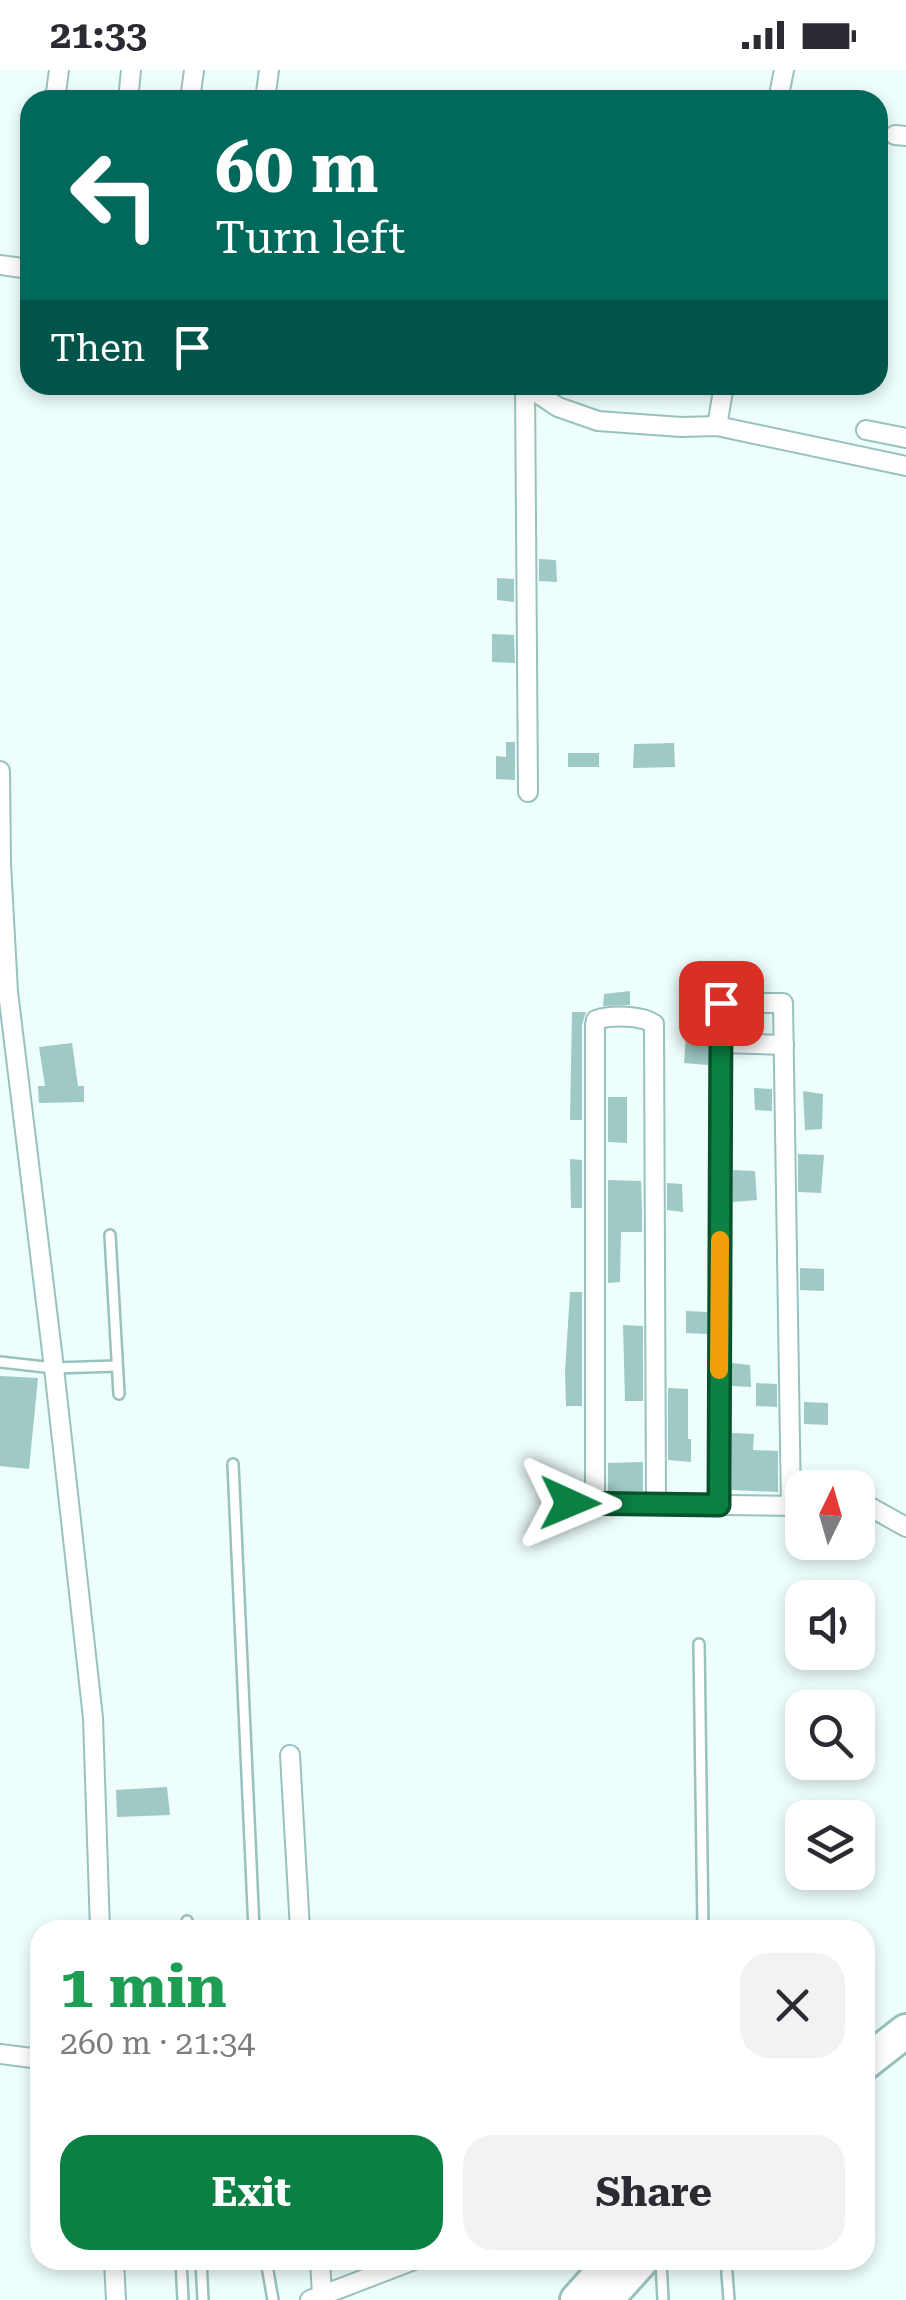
<!DOCTYPE html>
<html lang="en">
<head>
<meta charset="utf-8">
<style>
	:root { --surface:#fff; --page:#f2f2f3; --text:#2b2b33; --muted:#7c7c81; --accent:#0b8043 }
	body { margin:0; font-family:"Roboto Serif",serif; background:var(--page); color:var(--text); height:100vh; display:flex; flex-direction:column; font-size:38px; white-space:nowrap }
	* { box-sizing:border-box; margin:0 }
	p { font-size:32px; color:var(--muted) }
	.icon { flex:none; width:55px; height:55px; fill:none; stroke:currentColor; stroke-width:2; stroke-linecap:round; stroke-linejoin:round }
	.map { position:relative; flex:1; overflow:hidden }
	.details { position:absolute; left:30px; top:1850px; width:845px; height:350px; display:flex; flex-direction:column; background:var(--surface); border-radius:30px; box-shadow:0 5px 15px #0003 }
	.details>* { flex:none }
	.top-card { position:absolute; left:20px; top:20px; width:868px; height:305px; border-radius:30px; box-shadow:0 5px 15px #0003; background:#00695c; color:#fff; overflow:hidden }
	.needle { width:65px; rotate:5deg }
	.controls { position:absolute; left:785px; top:1400px; display:grid; gap:20px }
	.controls a { display:grid; place-items:center; width:90px; height:90px; border-radius:20px; background:var(--surface); box-shadow:0 5px 15px #0003; font-size:50px }
	.pin { position:absolute; display:grid; place-items:center; width:85px; height:85px; color:#fff; margin:-42px; border-radius:20px; box-shadow:0 5px 15px #0006 }
	.me { position:absolute; width:110px; margin:-55px; rotate:91deg; stroke-linejoin:round; filter:drop-shadow(0 0 8px #0008) }
	.turn { display:flex; align-items:center; gap:35px; height:210px; padding:0 30px; font-size:45px }
	.turn .icon { width:130px; height:130px; stroke-width:2.5 }
	.turn b { display:block; font-size:70px; line-height:85px }
	.then { display:flex; align-items:center; height:95px; padding:0 30px; background:#0003; gap:20px; font-size:38px }
	.round { display:grid; place-items:center; flex:none; width:105px; height:105px; border-radius:30px; background:var(--page) }
	.overview { display:flex; align-items:center; justify-content:space-between; height:170px; padding:0 30px }
	h1 { font-size:60px; font-weight:700; line-height:75px; color:#1e9e55 }
	.cta { display:flex; gap:20px; margin-top:auto; padding:20px 30px }
	.cta a { flex:1; height:115px; border-radius:30px; background:var(--accent); color:#fff; font-size:40px; font-weight:700; line-height:115px; text-align:center }
	.cta a+a { background:var(--page); color:var(--text) }
	.status { display:flex; justify-content:space-between; align-items:center; height:70px; padding:0 50px; background:var(--surface); direction:ltr }
	.status svg { height:28px; fill:currentColor }
	.map>svg:first-child { display:block }
</style>
</head>
<body>
<div class="status"><b>21:33</b><svg viewBox="0 0 49 12"><path d="M0 12V9h3v3zM5 12V6h3v6zM10 12V3h3v9zM15 12V0h3v12zM26 1h20v11H26zM47 4h2v5h-2z"/></svg></div>
<div class="map">
<svg width="906" height="2230" viewBox="0 0 906 2230">
	<rect width="100%" height="100%" fill="#edfefc"/>
	<g fill="#9fc9c4">
		<polygon points="539,489 556,490 557,512 539,511"/>
		<polygon points="497,508 514,509 514,532 497,530"/>
		<polygon points="492,564 514,565 515,593 492,592"/>
		<polygon points="506,672 515,672 515,710 496,709 496,686 506,687"/>
		<polygon points="674,673 675,697 633,698 634,674"/>
		<rect x="568" y="683" width="31" height="14"/>
		<polygon points="630,921 630,935 603,936 604,924"/>
		<polygon points="572,942 586,942 582,955 582,1050 570,1050"/>
		<polygon points="686,966 708,967 708,995 684,993"/>
		<polygon points="72,973 78,1016 84,1016 84,1032 39,1033 38,1016 45,1016 39,977"/>
		<polygon points="754,1018 772,1019 772,1041 755,1040"/>
		<polygon points="803,1021 823,1024 822,1059 805,1060"/>
		<polygon points="608,1027 627,1027 627,1073 608,1072"/>
		<polygon points="798,1084 824,1085 821,1123 798,1122"/>
		<polygon points="570,1089 582,1090 582,1138 571,1138"/>
		<polygon points="733,1100 755,1101 757,1130 733,1132"/>
		<polygon points="608,1110 641,1111 642,1137 642,1162 621,1162 620,1212 608,1213"/>
		<polygon points="667,1113 682,1114 683,1142 667,1140"/>
		<polygon points="800,1198 824,1199 824,1221 800,1220"/>
		<polygon points="570,1222 582,1222 582,1336 566,1336 565,1302"/>
		<polygon points="686,1241 707,1242 707,1264 686,1263"/>
		<polygon points="623,1255 643,1256 643,1331 625,1331"/>
		<polygon points="732,1293 750,1295 751,1317 732,1316"/>
		<polygon points="0,1306 38,1308 29,1399 0,1396"/>
		<polygon points="756,1313 777,1314 777,1337 756,1336"/>
		<polygon points="668,1318 688,1319 688,1369 691,1369 691,1392 668,1390"/>
		<polygon points="804,1332 828,1333 828,1355 804,1354"/>
		<polygon points="732,1363 754,1364 753,1380 778,1381 778,1422 732,1420"/>
		<polygon points="643,1392 643,1421 608,1421 608,1393"/>
		<polygon points="167,1717 170,1745 117,1747 116,1720"/>
	</g>
	<g fill="none" stroke-linecap="round" stroke-linejoin="round">
		<g stroke="#99c2bd" stroke-width="14">
			<g id="lane">
				<polyline points="110,1165 119,1324"/>
				<polyline points="0,1292 54,1298 117,1296"/>
				<polyline points="233,1394 254,1860"/>
				<polyline points="699,1574 703,1860"/>
				<polyline points="187,1851 188,1860"/>
				<polyline points="181,2190 183,2230"/>
				<polyline points="201,2190 203,2230"/>
				<polyline points="266,2190 273,2230"/>
				<polyline points="661,2190 663,2230"/>
				<polyline points="726,2190 729,2230"/>
			</g>
		</g>
		<g stroke="#99c2bd" stroke-width="22">
			<g id="street">
				<polyline points="55,30 59,0"/>
				<polyline points="128,30 131,0"/>
				<polyline points="190,30 194,0"/>
				<polyline points="265,30 269,0"/>
				<polyline points="778,30 784,0"/>
				<polyline points="895,65 906,66"/>
				<polyline points="0,195 30,199"/>
				<polyline points="525,315 528,722"/>
				<polyline points="525,315 558,337 598,351 681,357 717,356 906,396"/>
				<polyline points="717,356 724,315"/>
				<polyline points="866,360 906,368"/>
				<polyline points="0,701 1,794 8,922 54,1298 93,1648 100,1860"/>
				<polyline points="721,973 784,975"/>
				<polyline points="570,1433 799,1436"/>
				<path d="M 595,1433 L 595,955 L 596,950 C 610,945 642,945 654,954 L 656,1434"/>
				<polyline points="719,1435 721,933 783,933 791,1436"/>
				<polyline points="858,1437 872,1438 906,1457"/>
				<polyline points="290,1685 300,1860"/>
				<polyline points="0,1984 40,1989"/>
				<polyline points="114,2190 116,2230"/>
				<polyline points="320,2190 322,2225"/>
				<polyline points="310,2230 414,2190"/>
			</g>
		</g>
		<g stroke="#99c2bd" stroke-width="38">
			<g id="highway">
				<polyline points="865,1993 906,1961"/>
				<polyline points="577,2230 613,2190"/>
				<polyline points="606,2230 642,2190"/>
			</g>
		</g>
		<use href="#lane" stroke="#fff" stroke-width="9"/>
		<use href="#street" stroke="#fff" stroke-width="18"/>
		<use href="#highway" stroke="#fff" stroke-width="32"/>
	</g>
	<g fill="none" stroke-linecap="round" stroke-linejoin="round">
		<g stroke="#07532c" stroke-width="25">
			<polyline id="route" points="570,1433 719,1435 721,933"/>
		</g>
		<use href="#route" stroke="#0b8043" stroke-width="18"/>
		<polyline stroke="#f59e0b" stroke-width="18" points="719,1300 720,1170"/>
	</g>
</svg>
<div class="controls">
<a><svg class="needle" viewBox="-14 -14 28 28"><path d="M0-13l5 13h-10z" fill="#e53935"/><path d="M0 13l5-13h-10z" fill="#7c7c81"/></svg></a>
<a><svg class="icon" aria-label="sound" viewBox="0 0 24 24"><path d="M4 9h4l5-4v14l-5-4H4zM17 9q2 3 0 6"/></svg></a>
<a><svg class="icon" aria-label="search" viewBox="0 0 24 24"><circle cx="10" cy="10" r="6"/><path d="M15 15l6 6"/></svg></a>
<a><svg class="icon" aria-label="layers" viewBox="0 0 24 24"><path d="M12 4l9 5-9 5-9-5zM3 14l9 5 9-5"/></svg></a>
</div>
<div class="pin" style="left:721px;top:933px;background:#d93025"><svg class="icon" aria-label="arrive" viewBox="0 0 24 24"><path d="M6 21V4h12l-3 4 3 4H6"/></svg></div>
<svg class="me" style="left:570px;top:1433px" viewBox="-20 -20 40 40"><path d="M0-17L14 15 0 8-14 15z" fill="#0b8043" stroke="#fff" stroke-width="4"/></svg>
<div class="top-card">
<div class="turn"><svg class="icon" aria-label="left" viewBox="0 0 24 24"><path d="M17 20v-9H6M10 6l-5 5 5 5"/></svg><div><b>60 m</b>Turn left</div></div>
<div class="then">Then<svg class="icon" aria-label="arrive" viewBox="0 0 24 24"><path d="M6 21V4h12l-3 4 3 4H6"/></svg></div>
</div>
<section class="details">
<div class="overview"><div><h1>1 min</h1><p>260 m · 21:34</p></div><a class="round"><svg class="icon" aria-label="close" viewBox="0 0 24 24"><path d="M6 6l12 12M18 6L6 18"/></svg></a></div>
<div class="cta"><a>Exit</a><a>Share</a></div>
</section>
</div>
</body>
</html>
